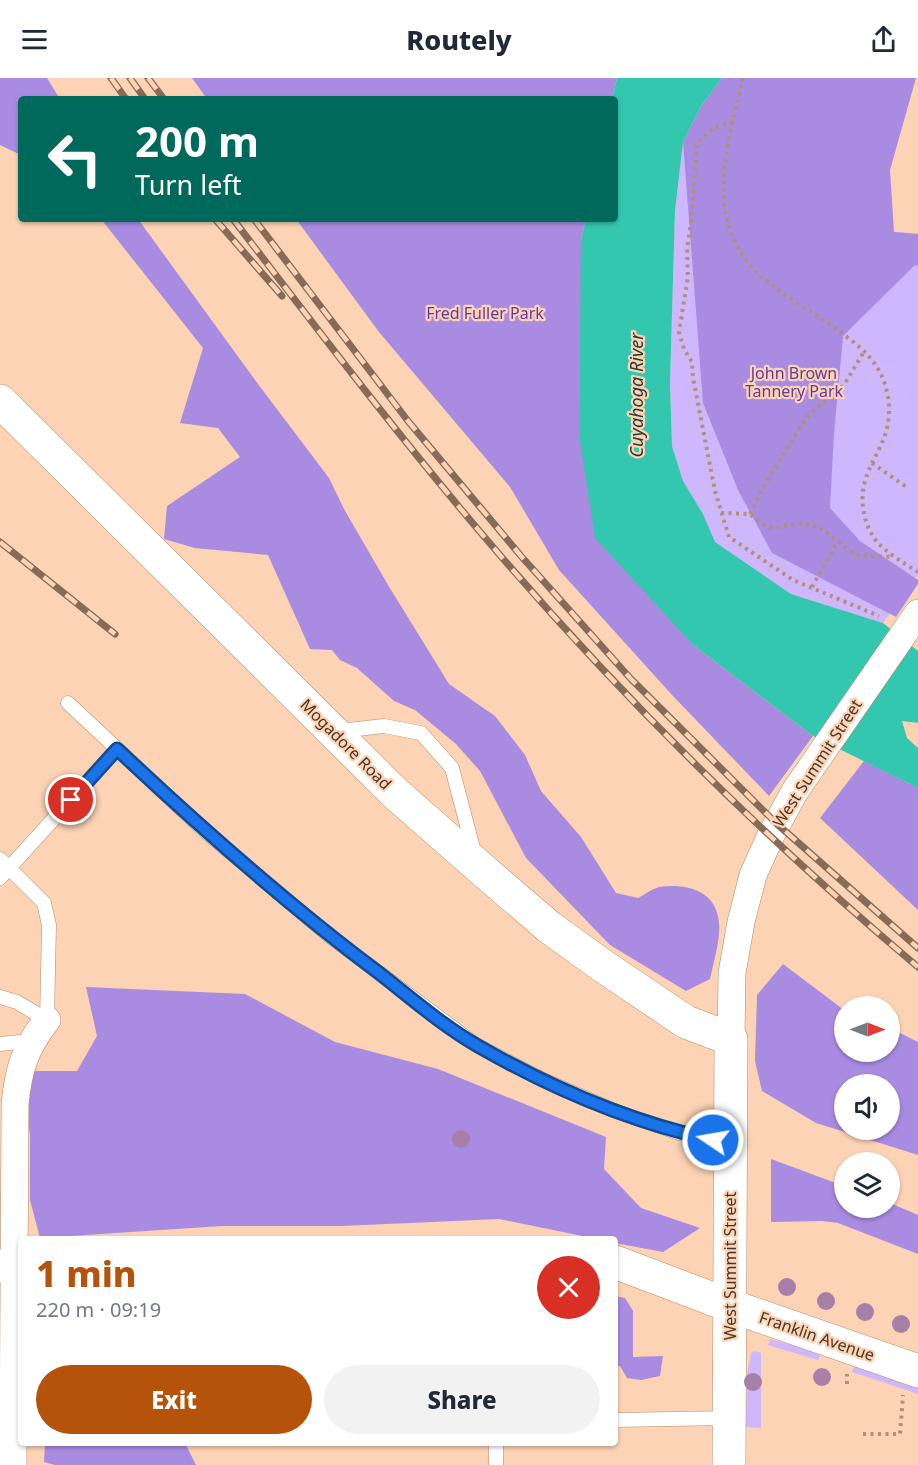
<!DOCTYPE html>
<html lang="en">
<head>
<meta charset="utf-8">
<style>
	:root { --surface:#fff; --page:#f2f2f3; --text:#1f2937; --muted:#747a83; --accent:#b45309 }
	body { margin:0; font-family:"Noto Sans",sans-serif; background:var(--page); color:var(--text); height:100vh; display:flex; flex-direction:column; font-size:22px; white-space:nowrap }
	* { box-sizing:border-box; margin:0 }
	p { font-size:20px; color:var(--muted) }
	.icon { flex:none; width:33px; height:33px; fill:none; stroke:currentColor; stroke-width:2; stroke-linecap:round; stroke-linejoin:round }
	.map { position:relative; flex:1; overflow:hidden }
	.panel { position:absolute; left:18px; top:1158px; width:600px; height:210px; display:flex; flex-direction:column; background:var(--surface); border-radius:6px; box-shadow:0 2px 4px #0004 }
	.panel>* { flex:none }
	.hud { position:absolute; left:18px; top:18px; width:600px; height:126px; border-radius:6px; box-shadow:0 2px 4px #0004; background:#00695c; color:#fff; overflow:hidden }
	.needle { width:39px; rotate:90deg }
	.fabs { position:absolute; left:834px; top:918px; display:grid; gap:12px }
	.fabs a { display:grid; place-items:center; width:66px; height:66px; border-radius:50%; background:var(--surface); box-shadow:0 2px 4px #0004; font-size:30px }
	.pin { position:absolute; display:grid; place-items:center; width:51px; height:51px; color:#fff; margin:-26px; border:3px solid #fff; border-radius:50%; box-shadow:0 2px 6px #0007 }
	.me { position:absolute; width:66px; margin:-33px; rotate:282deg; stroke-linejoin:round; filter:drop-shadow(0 0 4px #0008) }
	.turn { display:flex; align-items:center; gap:21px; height:126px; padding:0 18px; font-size:27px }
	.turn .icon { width:78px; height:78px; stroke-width:2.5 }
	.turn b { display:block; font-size:42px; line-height:51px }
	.round { display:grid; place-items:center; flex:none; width:63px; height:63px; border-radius:32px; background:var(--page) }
	.head { display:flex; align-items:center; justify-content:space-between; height:102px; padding:0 18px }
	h1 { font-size:36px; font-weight:800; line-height:45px; color:var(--accent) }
	.button { display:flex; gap:12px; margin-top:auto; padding:12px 18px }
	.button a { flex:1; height:69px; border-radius:36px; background:var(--accent); color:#fff; font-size:24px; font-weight:800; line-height:69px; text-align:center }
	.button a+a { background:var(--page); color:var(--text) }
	header { display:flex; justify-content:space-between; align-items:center; height:78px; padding:0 18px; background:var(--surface); font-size:27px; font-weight:800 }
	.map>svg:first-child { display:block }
</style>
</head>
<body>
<header><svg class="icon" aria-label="menu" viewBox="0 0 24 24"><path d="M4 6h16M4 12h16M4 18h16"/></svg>Routely<svg class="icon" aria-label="share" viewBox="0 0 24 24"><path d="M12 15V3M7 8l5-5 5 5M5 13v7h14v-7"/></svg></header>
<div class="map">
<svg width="918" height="1387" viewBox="0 0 918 1387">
	<rect width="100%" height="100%" fill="#fcd3b4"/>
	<g fill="#ceb7fd">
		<polygon points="683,64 823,146 918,156 918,497 883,545 791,516 714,464 703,436 683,403 672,368 670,305 675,133"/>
		<polygon points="770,1261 821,1275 818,1282 768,1267"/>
		<polygon points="754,1273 761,1275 761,1350 746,1349 747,1297 751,1275"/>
		<polygon points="855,1286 918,1309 918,1316 852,1294"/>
	</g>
	<g fill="#a98ce1" fill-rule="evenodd">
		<polygon points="0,0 47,0 60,21 21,21 21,77 0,67"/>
		<polygon points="192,0 617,0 612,21 207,21"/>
		<polygon points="722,0 916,0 890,92 894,154 918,156 918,188 915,187 843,258 834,356 830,430 860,463 918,502 918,506 896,539 772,475 738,412 703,325 683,64 701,28"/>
		<path d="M 101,141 L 138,141 L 258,306 L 329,400 L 344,431 L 388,507 L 449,606 L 495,638 L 525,677 L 541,713 L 581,759 L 616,815 L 638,820 C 645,816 652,811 659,809 C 687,805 717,813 719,845 C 721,859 713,887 710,901 L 686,913 L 610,867 L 526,780 L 480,693 L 456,666 L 415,632 L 394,623 L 357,590 L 340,582 L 332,572 L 310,571 L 268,477 L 195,470 L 164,461 L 167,428 L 240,379 L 218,350 L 180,345 L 203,270 Z"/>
		<polygon points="296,141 586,141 581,162 692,566 813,658 769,718 673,618 559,492 510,409 379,254"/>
		<polygon points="864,683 918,710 918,832 820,740"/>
		<path d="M 783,886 L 844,932 L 844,974 L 890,974 L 890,950 L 918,964 L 918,1077 L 816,1045 L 762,1013 L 755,983 L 757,917 ZM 844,1006 L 890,1006 L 890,1052 L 844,1052 Z"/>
		<polygon points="86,909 245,916 335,964 438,991 606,1059 604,1091 641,1130 700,1150 663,1174 615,1165 615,1161 597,1161 499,1141 342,1148 222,1148 40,1160 30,1122 30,1057 26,1025 30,993 77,993 97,958"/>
		<polygon points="771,1081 844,1108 844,1130 890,1130 890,1125 918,1137 918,1176 838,1145 822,1143 771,1144"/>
		<polygon points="615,1218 625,1220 633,1233 633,1279 663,1278 660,1298 641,1302 627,1300 620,1288 615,1288"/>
		<polygon points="45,1365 185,1365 196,1387 55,1387 44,1384"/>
	</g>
	<polygon fill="#34c7af" points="617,0 722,0 701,28 683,64 675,133 670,305 672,368 683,403 703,436 715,464 791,516 883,545 918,573 918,645 902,643 907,660 918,670 918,710 813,658 692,566 595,460 579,357 581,162 586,141 615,141 615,21 612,21"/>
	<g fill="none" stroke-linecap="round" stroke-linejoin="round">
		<g stroke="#b98a65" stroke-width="15">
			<g id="service">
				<polyline points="68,625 205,753 331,859 476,967 543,1002 615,1033 679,1055 730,1066"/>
				<polyline points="339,653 384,648 421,655 452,690 474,774"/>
				<polyline points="0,781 44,825 49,847 47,942"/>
				<polyline points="0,800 117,671"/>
				<polyline points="0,919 17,924 47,942"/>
				<polyline points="0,966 20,964 30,967"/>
				<polyline points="615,1342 729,1340"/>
				<polyline points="496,1387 496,1365"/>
			</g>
		</g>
		<g stroke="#b98a65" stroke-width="28">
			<g id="minor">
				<polyline points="731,961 732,895 741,844 753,797 771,757 795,713 918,535"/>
				<path d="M 13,1387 L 15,1027 C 18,992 25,970 47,942"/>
			</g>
		</g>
		<g stroke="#b98a65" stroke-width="34">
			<g id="tertiary">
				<polyline points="0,323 395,715 477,787 549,849 603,888 686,944 731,961 729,1387"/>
				<polyline points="615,1184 731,1228 918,1293"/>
				<polyline points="0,1188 21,1187"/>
			</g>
		</g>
		<g stroke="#b09078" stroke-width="4" stroke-dasharray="3 4.5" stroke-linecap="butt">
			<path d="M 743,0 C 729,62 704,132 750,187 C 771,212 811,232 837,252 C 859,267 879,283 886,310 C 890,324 890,340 886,354 C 881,371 871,384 866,400 C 858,422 864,452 881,468 C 892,478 905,486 918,494"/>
			<polyline points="733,43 712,51 697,65 692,138 687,171 688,199 679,254 684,271 692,284 693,300 715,413 729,459 793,502 879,538"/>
			<polyline points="872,385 908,410"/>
			<polyline points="721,435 750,436 765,448 773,450 801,445 812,447 820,450 856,477 893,479"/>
			<polyline points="750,436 763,410 798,352 810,336 844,307 865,272"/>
			<polyline points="812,509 838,463"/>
			<polyline points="847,1306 847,1296"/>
			<polyline points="863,1356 900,1356 903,1317"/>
		</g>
		<use href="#service" stroke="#fff" stroke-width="14"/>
		<use href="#minor" stroke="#fff" stroke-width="27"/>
		<use href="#tertiary" stroke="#fff" stroke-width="33"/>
		<g stroke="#866b57" stroke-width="7">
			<g id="rail">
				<polyline points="111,0 126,21"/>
				<polyline points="130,0 145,21"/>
				<polyline points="148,0 164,21"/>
				<polyline points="215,141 282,218"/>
				<path d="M 233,141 C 318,252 402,363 493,469 C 622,620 766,761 918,889"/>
				<polyline points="254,141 408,343 521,478 631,601 777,746 918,870"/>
				<polyline points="0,464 115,556"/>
			</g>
		</g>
		<use href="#rail" stroke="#fcd3b4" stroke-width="4.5" stroke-dasharray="14" stroke-linecap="butt"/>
	</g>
	<g fill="#a87fa8">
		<circle cx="461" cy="1061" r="9"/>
		<circle cx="787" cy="1209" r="9"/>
		<circle cx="826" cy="1223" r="9"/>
		<circle cx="865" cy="1234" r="9"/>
		<circle cx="901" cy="1246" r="9"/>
		<circle cx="822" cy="1299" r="9"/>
		<circle cx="753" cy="1304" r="9"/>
	</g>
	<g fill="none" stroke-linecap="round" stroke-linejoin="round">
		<g stroke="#114b97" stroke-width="15">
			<path id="route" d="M 71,722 L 117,671 C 201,750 287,826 379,895 C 411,920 443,948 478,968 C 551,1010 630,1044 713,1062"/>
		</g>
		<use href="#route" stroke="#1a73e8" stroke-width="10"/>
	</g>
	<g text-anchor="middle" stroke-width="4.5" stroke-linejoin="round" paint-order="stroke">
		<g font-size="16" fill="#633a9e" stroke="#fcd3b4">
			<text x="485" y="241">Fred Fuller Park</text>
			<text x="794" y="301">John Brown<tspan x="794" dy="18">Tannery Park</tspan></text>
		</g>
		<g font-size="16" fill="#493526" stroke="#fcd3b4">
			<text transform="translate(346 666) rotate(45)" y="6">Mogadore Road</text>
			<text transform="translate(817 685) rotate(-57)" y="6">West Summit Street</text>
			<text transform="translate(730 1188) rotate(-90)" y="6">West Summit Street</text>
			<text transform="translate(817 1258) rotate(19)" y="6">Franklin Avenue</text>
		</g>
		<g font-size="18" font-style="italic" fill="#233b35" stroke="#fcd3b4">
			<text transform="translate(637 317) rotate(-90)" y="6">Cuyahoga River</text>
		</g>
	</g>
</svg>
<div class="fabs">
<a><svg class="needle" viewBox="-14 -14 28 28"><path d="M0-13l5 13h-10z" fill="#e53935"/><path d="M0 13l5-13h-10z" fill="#747a83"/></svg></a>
<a><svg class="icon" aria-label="sound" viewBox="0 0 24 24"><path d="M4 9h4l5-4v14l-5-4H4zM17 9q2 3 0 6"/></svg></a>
<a><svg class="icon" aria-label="layers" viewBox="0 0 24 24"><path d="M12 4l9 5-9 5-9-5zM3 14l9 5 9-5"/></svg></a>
</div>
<div class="pin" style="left:71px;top:722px;background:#d93025"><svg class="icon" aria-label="arrive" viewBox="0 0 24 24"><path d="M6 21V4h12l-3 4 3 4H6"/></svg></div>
<svg class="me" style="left:713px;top:1062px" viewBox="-20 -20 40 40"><circle r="17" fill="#1a73e8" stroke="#fff" stroke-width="3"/><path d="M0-11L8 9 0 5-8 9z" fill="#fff"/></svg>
<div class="hud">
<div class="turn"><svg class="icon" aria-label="left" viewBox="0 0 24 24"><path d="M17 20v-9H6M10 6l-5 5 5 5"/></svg><div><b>200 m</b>Turn left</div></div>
</div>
<section class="panel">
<div class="head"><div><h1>1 min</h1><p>220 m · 09:19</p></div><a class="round" style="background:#d93025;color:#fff"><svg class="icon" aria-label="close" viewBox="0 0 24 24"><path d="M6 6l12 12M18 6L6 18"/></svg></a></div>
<div class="button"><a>Exit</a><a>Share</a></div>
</section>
</div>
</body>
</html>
